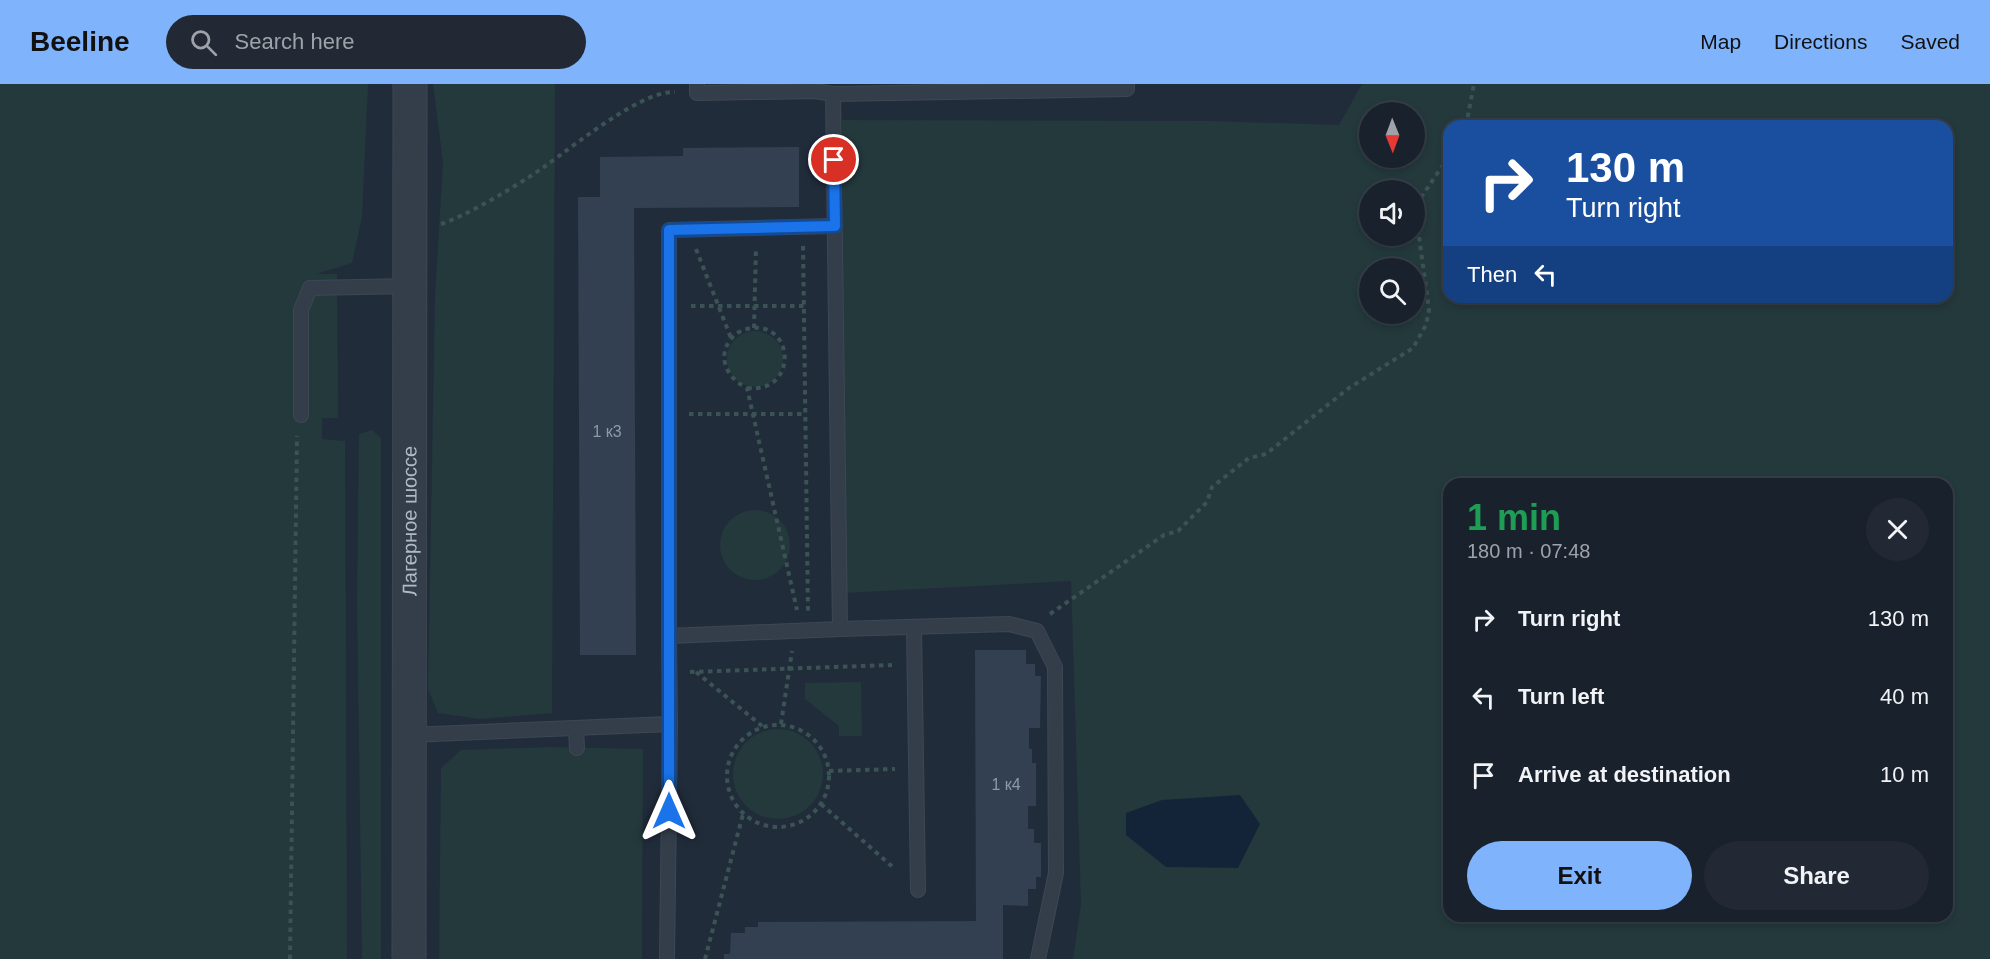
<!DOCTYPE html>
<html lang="en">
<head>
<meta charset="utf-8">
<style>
	:root { --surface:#19212c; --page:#222934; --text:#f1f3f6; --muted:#9fa3a9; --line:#373e48; --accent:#7fb3fc }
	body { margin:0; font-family:Helvetica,sans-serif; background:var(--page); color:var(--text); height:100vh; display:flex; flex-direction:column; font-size:22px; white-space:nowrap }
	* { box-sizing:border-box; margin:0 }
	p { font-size:20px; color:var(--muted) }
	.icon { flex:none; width:33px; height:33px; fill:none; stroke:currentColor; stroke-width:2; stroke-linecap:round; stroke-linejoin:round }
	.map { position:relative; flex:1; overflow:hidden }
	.side { position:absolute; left:1443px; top:394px; width:510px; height:444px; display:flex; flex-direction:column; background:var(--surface); border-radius:18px; box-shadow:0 3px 9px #0003,0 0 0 2px var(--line) }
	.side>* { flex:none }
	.hud { position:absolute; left:1443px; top:36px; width:510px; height:183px; border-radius:18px; box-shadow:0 3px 9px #0003,0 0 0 2px var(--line); background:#1a4fa0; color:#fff; overflow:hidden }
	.needle { width:39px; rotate:179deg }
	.fabs { position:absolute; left:1359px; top:18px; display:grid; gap:12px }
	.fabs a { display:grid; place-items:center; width:66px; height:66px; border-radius:50%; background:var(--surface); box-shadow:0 3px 9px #0003,0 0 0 2px var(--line); font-size:30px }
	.pin { position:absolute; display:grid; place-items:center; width:51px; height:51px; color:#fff; margin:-26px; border:3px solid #fff; border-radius:50%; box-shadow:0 2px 6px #0007 }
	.me { position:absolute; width:66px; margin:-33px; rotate:0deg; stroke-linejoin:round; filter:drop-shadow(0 0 4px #0008) }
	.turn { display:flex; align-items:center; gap:21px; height:126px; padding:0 24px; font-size:27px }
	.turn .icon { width:78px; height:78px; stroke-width:2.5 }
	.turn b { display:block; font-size:42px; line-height:51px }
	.then { display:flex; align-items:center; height:57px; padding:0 24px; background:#0003; gap:12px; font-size:22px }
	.round { display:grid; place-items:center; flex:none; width:63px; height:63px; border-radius:32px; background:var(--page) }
	.head { display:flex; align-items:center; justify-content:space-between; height:102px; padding:0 24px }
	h1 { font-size:36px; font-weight:700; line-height:45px; color:#1e9e55 }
	.button { display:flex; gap:12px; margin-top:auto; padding:12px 24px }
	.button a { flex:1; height:69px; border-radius:36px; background:var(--accent); color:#111; font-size:24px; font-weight:700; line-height:69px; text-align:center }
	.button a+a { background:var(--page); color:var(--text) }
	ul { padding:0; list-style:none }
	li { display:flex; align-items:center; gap:18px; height:78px; padding:0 24px }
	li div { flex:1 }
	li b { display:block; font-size:22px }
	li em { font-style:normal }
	header { display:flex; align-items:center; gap:36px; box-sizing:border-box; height:84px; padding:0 30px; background:var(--accent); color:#111 }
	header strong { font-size:28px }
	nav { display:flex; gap:33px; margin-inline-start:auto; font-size:21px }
	.search { width:420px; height:54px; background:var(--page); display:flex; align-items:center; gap:15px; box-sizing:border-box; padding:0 21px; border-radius:33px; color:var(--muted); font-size:22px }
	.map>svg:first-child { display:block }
</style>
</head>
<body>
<header>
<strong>Beeline</strong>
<div class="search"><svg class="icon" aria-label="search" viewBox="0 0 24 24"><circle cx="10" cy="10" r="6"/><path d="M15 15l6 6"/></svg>Search here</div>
<nav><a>Map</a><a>Directions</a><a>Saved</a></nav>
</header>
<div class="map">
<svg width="1990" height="875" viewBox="0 0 1990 875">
	<rect width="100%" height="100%" fill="#212c3b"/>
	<g fill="#23393c" fill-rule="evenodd">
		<polygon points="0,0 368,0 362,133 352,179 316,190 337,190 338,334 322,334 322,355 345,357 347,875 0,875"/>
		<polygon points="433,0 555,0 552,629 480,635 438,629 428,605 435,212 443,78"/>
		<path d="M 1362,0 L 1990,0 L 1990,875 L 1073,875 L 1081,820 L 1071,497 L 845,509 L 842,36 L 1210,37 L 1339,41 ZM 1370,28 L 1414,28 L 1414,74 L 1370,74 ZM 1449,42 L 1947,42 L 1947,213 L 1449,213 ZM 1370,106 L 1414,106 L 1414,152 L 1370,152 ZM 1370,184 L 1414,184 L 1414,230 L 1370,230 ZM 1449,400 L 1947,400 L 1947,832 L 1449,832 Z"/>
		<circle cx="755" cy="275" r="28"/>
		<polygon points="372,346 381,354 381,875 362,875 357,517 359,350"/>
		<circle cx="755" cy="461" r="35"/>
		<polygon points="861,598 862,652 839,652 839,642 805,615 805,599"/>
		<circle cx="778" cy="690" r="45"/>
		<polygon points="550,663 643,665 642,875 439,875 441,684 461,666"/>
	</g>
	<polygon fill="#142438" points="1240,711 1260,740 1238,784 1166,783 1126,751 1126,729 1162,716"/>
	<g fill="#324052">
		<polygon points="799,63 799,123 634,124 636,571 580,571 578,113 600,113 600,73 683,72 683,64"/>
		<polygon points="975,566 1026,566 1026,580 1035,580 1035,592 1041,592 1040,644 1029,644 1029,665 1032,665 1032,679 1036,679 1036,722 1028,722 1028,745 1034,745 1034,759 1041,759 1041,793 1036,793 1036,805 1028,805 1028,822 1003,821 1003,875 724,875 724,870 730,870 731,849 745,849 745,843 758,843 758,838 976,837"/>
	</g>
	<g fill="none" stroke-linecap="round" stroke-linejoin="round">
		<g stroke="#3e4754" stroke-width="16">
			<g id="service">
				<polyline points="833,10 1127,5 1127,0"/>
				<polyline points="301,331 301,226 310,204 410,202"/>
				<polyline points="914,544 918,806"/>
				<polyline points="840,545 1009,540 1037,547 1055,583 1056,789 1038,875"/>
				<polyline points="669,552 669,146 835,142"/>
				<polyline points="576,644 577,664"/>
				<polyline points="410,651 670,640 669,552 840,545 833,10 815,7 697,9 697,0"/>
				<polyline points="667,875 670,640"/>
			</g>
		</g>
		<g stroke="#3e4754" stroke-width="35">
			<g id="tertiary">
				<path id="s1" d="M 409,875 L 410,0"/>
			</g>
		</g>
		<g stroke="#3b5354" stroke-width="4" stroke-dasharray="4.5 4.5" stroke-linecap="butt">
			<polyline points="1466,42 1474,0"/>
			<path d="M 441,140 C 467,131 502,110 526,95 C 562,73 636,7 675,8"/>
			<polyline points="803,162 808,527"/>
			<polyline points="696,165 731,254"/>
			<polyline points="691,222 804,222"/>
			<polyline points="754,244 756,163"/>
			<path d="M 747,304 C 798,310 795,238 751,244 C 744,245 735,249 731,255 C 716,274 728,295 747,304 L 797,526"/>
			<polyline points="689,330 805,330"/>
			<polyline points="1050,530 1164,451 1178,447 1207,418 1212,403 1249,374 1266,370 1349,304 1413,264 1426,241 1429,226 1416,130 1418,118 1449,72"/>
			<polyline points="690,588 892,581"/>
			<polyline points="696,588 762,642"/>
			<polyline points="781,640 792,567"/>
			<circle cx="778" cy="692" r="51"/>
			<polyline points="829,687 895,685"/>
			<polyline points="821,720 895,785"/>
			<polyline points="290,875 297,352"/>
			<polyline points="705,875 743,730"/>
		</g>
		<use href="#service" stroke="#343e4b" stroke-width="14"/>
		<use href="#tertiary" stroke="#343e4b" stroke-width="33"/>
	</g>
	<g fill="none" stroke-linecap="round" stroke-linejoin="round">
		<g stroke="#114b97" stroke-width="15">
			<polyline id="route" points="669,727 669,146 835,142 834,76"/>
		</g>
		<use href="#route" stroke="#1a73e8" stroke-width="10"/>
	</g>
	<g text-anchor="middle" stroke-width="6" stroke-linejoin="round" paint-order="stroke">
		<g font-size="16" fill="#8e99a8">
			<text x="607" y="353">1 к3</text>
			<text x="1006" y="706">1 к4</text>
		</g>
		<g font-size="20" fill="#afb9c7" stroke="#1a232f">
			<text dy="7" stroke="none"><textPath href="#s1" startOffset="438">Лагерное шоссе</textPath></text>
		</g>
	</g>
</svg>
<div class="fabs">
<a><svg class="needle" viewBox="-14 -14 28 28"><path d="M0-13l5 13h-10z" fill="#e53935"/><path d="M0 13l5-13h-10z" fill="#9fa3a9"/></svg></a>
<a><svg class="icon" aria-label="sound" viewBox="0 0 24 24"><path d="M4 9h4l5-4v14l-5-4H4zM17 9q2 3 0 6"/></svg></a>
<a><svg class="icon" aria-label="search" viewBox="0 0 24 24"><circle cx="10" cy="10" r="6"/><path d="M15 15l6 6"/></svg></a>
</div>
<div class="pin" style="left:834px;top:76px;background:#d93025"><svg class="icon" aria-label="arrive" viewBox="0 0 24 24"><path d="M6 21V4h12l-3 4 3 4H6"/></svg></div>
<svg class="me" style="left:669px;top:727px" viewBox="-20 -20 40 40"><path d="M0-17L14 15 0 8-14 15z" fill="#1a73e8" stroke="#fff" stroke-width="4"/></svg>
<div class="hud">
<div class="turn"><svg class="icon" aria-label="right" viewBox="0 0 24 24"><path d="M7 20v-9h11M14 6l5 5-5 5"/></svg><div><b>130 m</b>Turn right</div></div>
<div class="then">Then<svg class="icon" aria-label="left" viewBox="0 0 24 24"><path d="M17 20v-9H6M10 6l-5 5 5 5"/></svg></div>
</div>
<section class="side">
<div class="head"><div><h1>1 min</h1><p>180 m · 07:48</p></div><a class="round"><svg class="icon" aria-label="close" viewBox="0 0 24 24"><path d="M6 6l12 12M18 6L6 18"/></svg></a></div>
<ul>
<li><svg class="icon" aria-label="right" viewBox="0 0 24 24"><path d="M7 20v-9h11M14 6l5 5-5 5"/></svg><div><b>Turn right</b></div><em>130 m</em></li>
<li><svg class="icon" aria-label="left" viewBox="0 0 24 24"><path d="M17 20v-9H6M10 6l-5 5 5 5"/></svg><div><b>Turn left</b></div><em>40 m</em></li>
<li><svg class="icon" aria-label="arrive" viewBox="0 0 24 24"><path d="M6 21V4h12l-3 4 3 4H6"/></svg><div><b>Arrive at destination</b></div><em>10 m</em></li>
</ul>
<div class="button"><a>Exit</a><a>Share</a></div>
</section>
</div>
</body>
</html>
